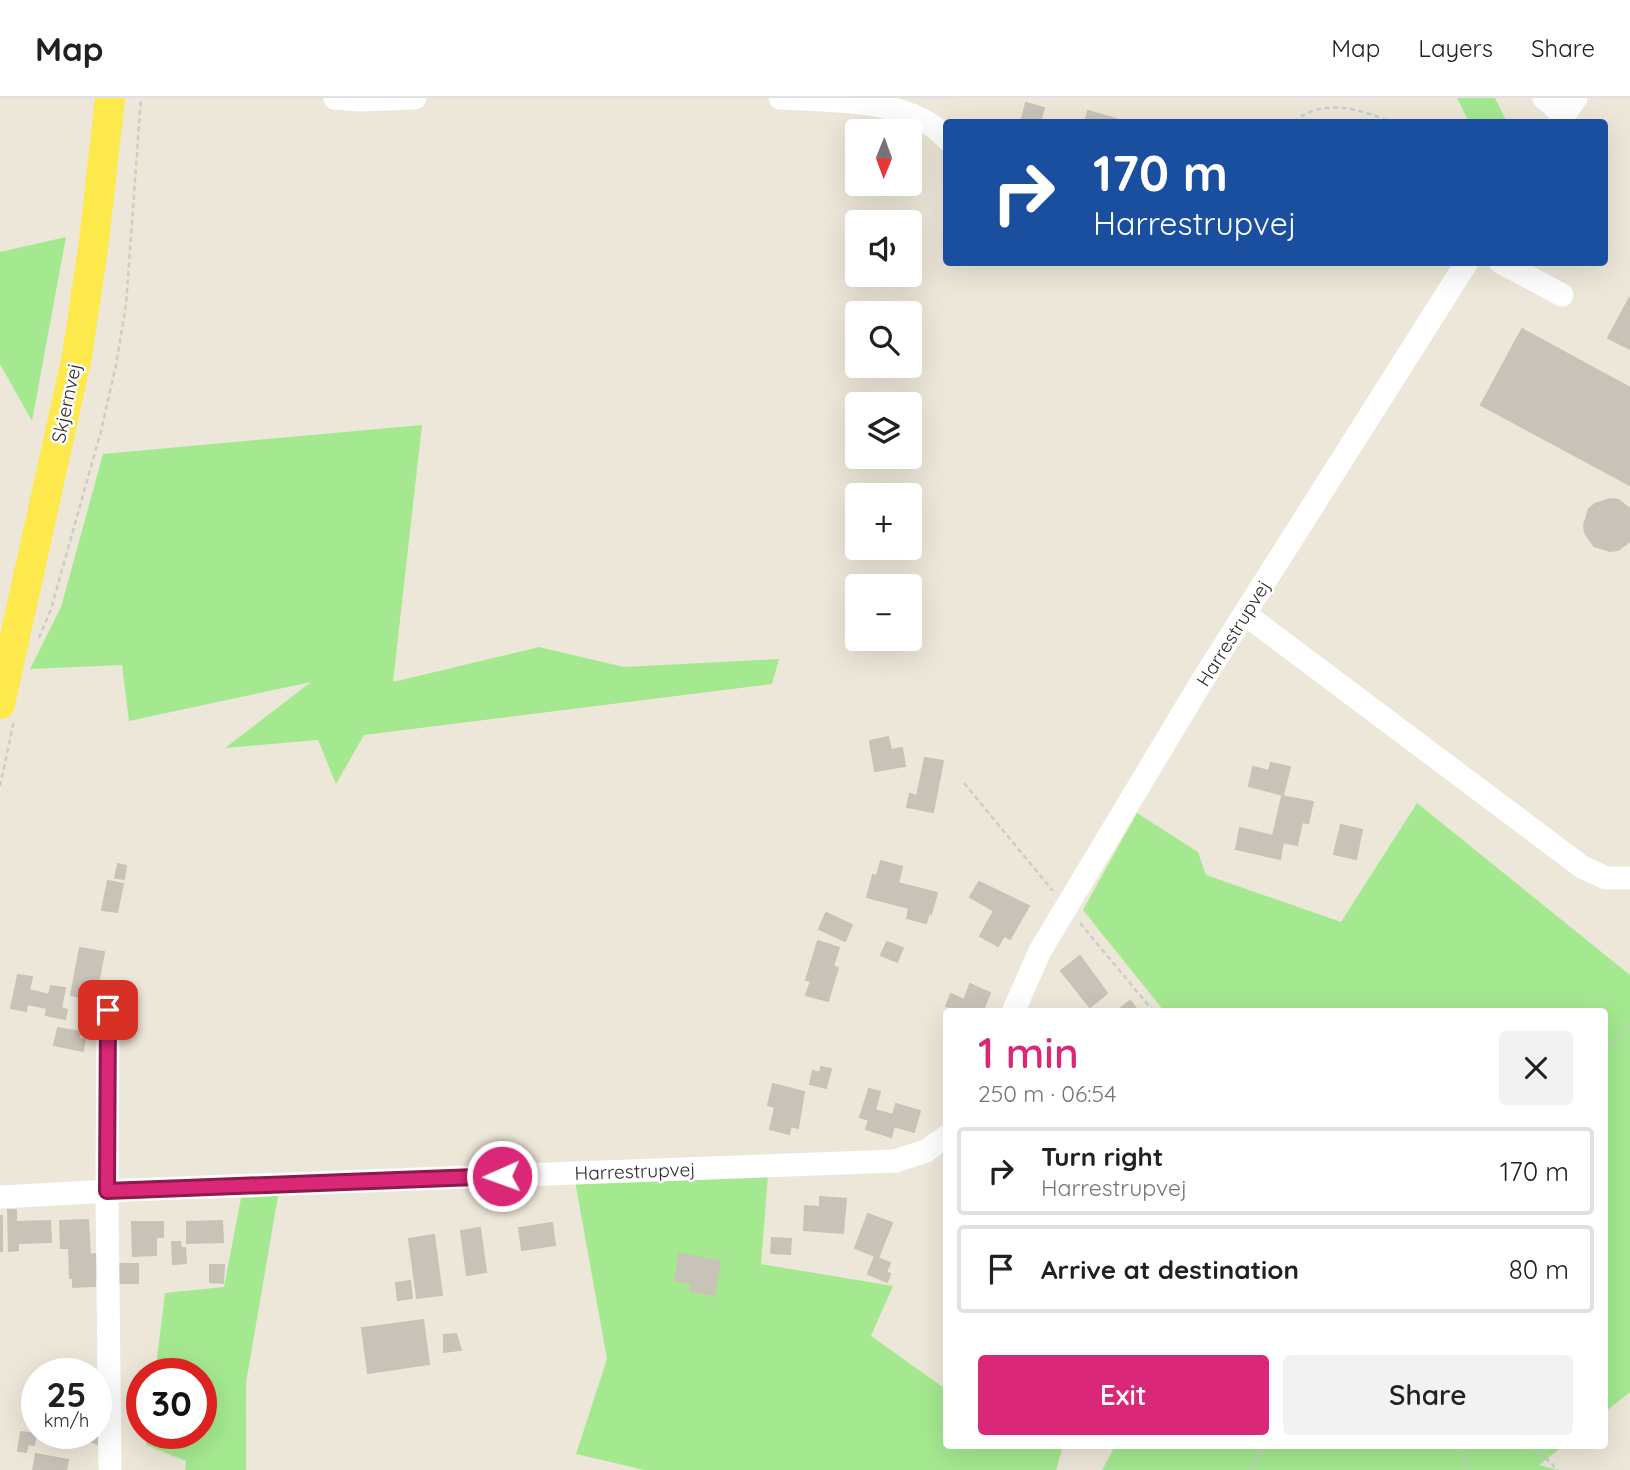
<!DOCTYPE html>
<html lang="en">
<head>
<meta charset="utf-8">
<style>
	:root { --surface:#fff; --page:#f2f2f2; --text:#202124; --muted:#757577; --line:#e0e0e0; --accent:#db2777 }
	body { margin:0; font-family:Quicksand,sans-serif; background:var(--page); color:var(--text); height:100vh; display:flex; flex-direction:column; font-size:26px; white-space:nowrap }
	* { box-sizing:border-box; margin:0 }
	p { font-size:23px; color:var(--muted) }
	.icon { flex:none; width:38px; height:38px; fill:none; stroke:currentColor; stroke-width:2; stroke-linecap:round; stroke-linejoin:round }
	.map { position:relative; flex:1; overflow:hidden }
	.details { position:absolute; left:943px; top:910px; width:665px; height:441px; display:flex; flex-direction:column; background:var(--surface); border-radius:7px; box-shadow:0 7px 28px #0002 }
	.details>* { flex:none }
	.hud { position:absolute; left:943px; top:21px; width:665px; height:147px; border-radius:7px; box-shadow:0 7px 28px #0002; background:#1a4fa0; color:#fff; overflow:hidden }
	.needle { width:46px; rotate:181deg }
	.tools { position:absolute; left:845px; top:21px; display:grid; gap:14px }
	.tools a { display:grid; place-items:center; width:77px; height:77px; border-radius:7px; background:var(--surface); box-shadow:0 7px 28px #0002; font-size:35px }
	.speed { position:absolute; left:21px; top:1260px; display:flex; gap:14px; font-size:35px; font-weight:700; text-align:center }
	.speed>* { display:grid; place-content:center; width:91px; height:91px; border-radius:50%; background:var(--surface); box-shadow:0 7px 28px #0002; line-height:1 }
	.speed small { font-size:18px; font-weight:400 }
	.speed .limit { border:10px solid #d22; background:#fff; color:#111 }
	.pin { position:absolute; display:grid; place-items:center; width:60px; height:60px; color:#fff; margin:-30px; border-radius:14px; box-shadow:0 4px 10px #0006 }
	.me { position:absolute; width:77px; margin:-38px; rotate:268deg; stroke-linejoin:round; filter:drop-shadow(0 0 5px #0008) }
	.turn { display:flex; align-items:center; gap:24px; height:147px; padding:0 35px; font-size:32px }
	.turn .icon { width:91px; height:91px; stroke-width:2.5 }
	.turn b { display:block; font-size:49px; line-height:60px }
	.round { display:grid; place-items:center; flex:none; width:74px; height:74px; border-radius:7px; background:var(--page) }
	.summary { display:flex; align-items:center; justify-content:space-between; height:119px; padding:0 35px }
	h1 { font-size:42px; font-weight:600; line-height:52px; color:var(--accent) }
	.action { display:flex; gap:14px; margin-top:auto; padding:14px 35px }
	.action a { flex:1; height:80px; border-radius:7px; background:var(--accent); color:#fff; font-size:28px; font-weight:600; line-height:80px; text-align:center }
	.action a+a { background:var(--page); color:var(--text) }
	ul { padding:0; list-style:none }
	li { display:flex; align-items:center; gap:21px; height:88px; margin:0 14px 10px; padding:0 21px; border:4px solid var(--line); border-radius:7px }
	li div { flex:1 }
	li b { display:block; font-size:26px }
	li em { font-style:normal }
	header { display:flex; align-items:center; gap:42px; box-sizing:border-box; height:98px; padding:0 35px; background:var(--surface); border-bottom:2px solid var(--line) }
	header strong { font-size:33px }
	nav { display:flex; gap:38px; margin-inline-start:auto; font-size:24px }
	.map>svg:first-child { display:block }
</style>
</head>
<body>
<header>
<strong>Map</strong>
<nav><a>Map</a><a>Layers</a><a>Share</a></nav>
</header>
<div class="map">
<svg width="1630" height="1372" viewBox="0 0 1630 1372">
	<rect width="100%" height="100%" fill="#ede7d9"/>
	<g fill="#a4e990">
		<polygon points="1457,0 1495,0 1507,24 1469,24"/>
		<polygon points="66,139 32,323 0,266 0,154"/>
		<polygon points="422,327 393,584 539,549 624,569 779,561 772,586 364,637 336,686 318,642 225,650 311,584 129,623 122,567 30,571 61,509 103,356"/>
		<polygon points="1417,705 1630,877 1630,1294 1605,1314 1605,914 1164,913 1083,812 1137,715 1198,754 1206,777 1341,824"/>
		<polygon points="768,1077 761,1166 893,1188 871,1238 947,1292 947,1348 1063,1348 1056,1372 645,1372 576,1356 607,1261 575,1083"/>
		<polygon points="278,1098 246,1285 246,1372 185,1372 186,1363 146,1347 148,1335 201,1335 201,1276 155,1276 165,1195 224,1189 241,1100"/>
		<polygon points="1115,1348 1563,1348 1539,1367 1558,1372 1102,1372"/>
	</g>
	<g fill="#c8c3b9" stroke="#c8c3b3" stroke-width="2">
		<polygon points="1026,5 1044,10 1040,24 1017,24 1021,24"/>
		<polygon points="1088,13 1116,21 1115,24 1085,24"/>
		<polygon points="1630,199 1630,251 1608,240"/>
		<polygon points="1522,231 1630,290 1630,387 1481,307"/>
		<polygon points="1610,401 1618,402 1630,411 1630,443 1618,452 1610,453 1594,448 1585,435 1584,427 1589,411 1595,406"/>
		<polygon points="888,639 891,652 902,650 905,668 875,673 870,643"/>
		<polygon points="925,660 943,663 933,714 907,709 910,696 917,698"/>
		<polygon points="1271,665 1290,669 1283,697 1249,688 1253,669 1269,673"/>
		<polygon points="1282,698 1313,704 1308,725 1302,724 1297,747 1283,744 1280,761 1236,751 1240,730 1273,738"/>
		<polygon points="1341,727 1362,732 1356,761 1334,756"/>
		<polygon points="881,763 902,769 898,785 937,795 931,816 929,815 926,825 907,820 909,810 867,799 873,777 877,778"/>
		<polygon points="118,766 126,768 124,781 115,780"/>
		<polygon points="108,783 123,786 117,814 102,812"/>
		<polygon points="979,784 1029,808 1010,841 986,827 994,813 970,799"/>
		<polygon points="826,815 852,827 845,843 819,831"/>
		<polygon points="986,827 1004,838 998,848 980,838"/>
		<polygon points="818,843 839,850 833,868 838,870 828,903 806,897 811,883 806,882"/>
		<polygon points="887,844 903,850 897,864 881,857"/>
		<polygon points="80,850 104,854 95,902 71,897"/>
		<polygon points="1080,858 1107,895 1090,909 1061,873"/>
		<polygon points="18,877 32,879 29,892 49,897 51,888 65,890 61,910 67,912 65,921 46,917 47,910 27,906 26,913 11,910"/>
		<polygon points="970,886 990,895 982,914 958,914 946,908 951,896 964,902"/>
		<polygon points="1130,903 1139,914 1121,914 1120,911"/>
		<polygon points="58,930 80,934 79,940 85,942 83,953 54,947"/>
		<polygon points="821,969 831,971 826,990 810,986 813,973 820,975"/>
		<polygon points="773,986 804,994 798,1030 791,1028 789,1036 770,1031 775,1009 768,1007"/>
		<polygon points="869,991 880,994 875,1012 893,1017 896,1006 920,1013 914,1034 894,1028 891,1039 866,1031 869,1022 860,1019"/>
		<polygon points="820,1099 846,1101 843,1135 804,1132 805,1108 820,1109"/>
		<polygon points="8,1112 16,1112 16,1124 50,1123 51,1144 18,1145 18,1152 9,1153"/>
		<polygon points="868,1116 892,1125 878,1160 890,1165 886,1174 890,1176 887,1184 868,1176 875,1158 855,1150"/>
		<rect x="0" y="1118" width="2" height="35"/>
		<polygon points="88,1122 90,1157 97,1156 98,1179 95,1179 95,1188 73,1189 73,1180 70,1180 69,1150 61,1150 60,1123"/>
		<polygon points="222,1123 223,1144 187,1145 187,1124"/>
		<polygon points="132,1124 163,1124 163,1139 156,1139 156,1157 133,1158"/>
		<polygon points="552,1125 555,1147 522,1152 519,1130"/>
		<polygon points="480,1130 486,1174 467,1177 461,1133"/>
		<polygon points="434,1137 442,1197 417,1200 409,1141"/>
		<polygon points="772,1140 791,1141 790,1156 771,1155"/>
		<polygon points="172,1144 180,1144 181,1150 185,1150 186,1165 173,1166"/>
		<polygon points="679,1156 720,1163 714,1197 690,1193 692,1185 675,1183"/>
		<rect x="120" y="1166" width="18" height="19"/>
		<polygon points="210,1167 224,1167 223,1185 210,1184"/>
		<polygon points="410,1183 412,1200 398,1202 396,1185"/>
		<polygon points="423,1222 429,1266 368,1275 362,1230"/>
		<polygon points="456,1236 461,1252 444,1254 444,1237"/>
		<polygon points="96,1329 102,1332 97,1346 80,1339 81,1335 96,1335"/>
		<polygon points="21,1334 36,1336 34,1347 28,1346 26,1354 18,1353"/>
		<polygon points="36,1356 68,1362 66,1372 33,1372"/>
	</g>
	<g fill="none" stroke-linecap="round" stroke-linejoin="round">
		<g stroke="#ccc" stroke-width="2.5" stroke-dasharray="5 3.5" stroke-linecap="butt">
			<path d="M 1294,24 C 1321,0 1359,10 1390,24"/>
			<polyline points="39,540 51,511 101,333 116,267 126,207 141,0"/>
			<polyline points="964,685 1053,793"/>
			<polyline points="0,688 14,623"/>
			<polyline points="1080,825 1154,914"/>
			<polyline points="1605,952 1630,927"/>
			<polyline points="1458,1348 1469,1372"/>
			<polyline points="1533,1348 1558,1372"/>
			<polyline points="1251,1372 1264,1348"/>
		</g>
		<g stroke="#fff" stroke-width="23">
			<polyline points="335,0 360,2 415,0"/>
			<path d="M 780,0 C 833,3 912,0 947,41"/>
			<polyline points="1544,0 1564,17"/>
			<polyline points="1559,24 1576,0"/>
			<polyline points="1500,164 1562,197"/>
			<polyline points="1245,516 1582,769 1606,780 1630,780"/>
			<polyline points="108,912 107,1093 110,1372"/>
			<polyline points="1013,914 1040,853 1202,583 1467,164"/>
			<polyline points="0,1099 127,1092 895,1063 926,1053 947,1038"/>
		</g>
		<polyline stroke="#fee94d" stroke-width="30" points="0,606 77,258 94,143 110,0"/>
	</g>
	<g fill="none" stroke-linecap="round" stroke-linejoin="round">
		<g stroke="#8e194d" stroke-width="18">
			<polyline id="route" points="108,912 107,1093 502,1078"/>
		</g>
		<use href="#route" stroke="#db2777" stroke-width="12"/>
	</g>
	<g text-anchor="middle" stroke-width="5" stroke-linejoin="round" paint-order="stroke">
		<g font-size="19" fill="#292929" stroke="#fff">
			<text transform="translate(66 305) rotate(-78)" y="7">Skjernvej</text>
			<text transform="translate(1233 535) rotate(-58)" y="7">Harrestrupvej</text>
			<text transform="translate(635 1073) rotate(-2)" y="7">Harrestrupvej</text>
		</g>
	</g>
</svg>
<div class="tools">
<a><svg class="needle" viewBox="-14 -14 28 28"><path d="M0-13l5 13h-10z" fill="#e53935"/><path d="M0 13l5-13h-10z" fill="#757577"/></svg></a>
<a><svg class="icon" aria-label="sound" viewBox="0 0 24 24"><path d="M4 9h4l5-4v14l-5-4H4zM17 9q2 3 0 6"/></svg></a>
<a><svg class="icon" aria-label="search" viewBox="0 0 24 24"><circle cx="10" cy="10" r="6"/><path d="M15 15l6 6"/></svg></a>
<a><svg class="icon" aria-label="layers" viewBox="0 0 24 24"><path d="M12 4l9 5-9 5-9-5zM3 14l9 5 9-5"/></svg></a>
<a>+</a>
<a>−</a>
</div>
<div class="speed"><div>25<small>km/h</small></div><div class="limit">30</div></div>
<div class="pin" style="left:108px;top:912px;background:#d93025"><svg class="icon" aria-label="arrive" viewBox="0 0 24 24"><path d="M6 21V4h12l-3 4 3 4H6"/></svg></div>
<svg class="me" style="left:502px;top:1078px" viewBox="-20 -20 40 40"><circle r="17" fill="#db2777" stroke="#fff" stroke-width="3"/><path d="M0-11L8 9 0 5-8 9z" fill="#fff"/></svg>
<div class="hud">
<div class="turn"><svg class="icon" aria-label="right" viewBox="0 0 24 24"><path d="M7 20v-9h11M14 6l5 5-5 5"/></svg><div><b>170 m</b>Harrestrupvej</div></div>
</div>
<section class="details">
<div class="summary"><div><h1>1 min</h1><p>250 m · 06:54</p></div><a class="round"><svg class="icon" aria-label="close" viewBox="0 0 24 24"><path d="M6 6l12 12M18 6L6 18"/></svg></a></div>
<ul>
<li><svg class="icon" aria-label="right" viewBox="0 0 24 24"><path d="M7 20v-9h11M14 6l5 5-5 5"/></svg><div><b>Turn right</b><p>Harrestrupvej</p></div><em>170 m</em></li>
<li><svg class="icon" aria-label="arrive" viewBox="0 0 24 24"><path d="M6 21V4h12l-3 4 3 4H6"/></svg><div><b>Arrive at destination</b></div><em>80 m</em></li>
</ul>
<div class="action"><a>Exit</a><a>Share</a></div>
</section>
</div>
</body>
</html>
